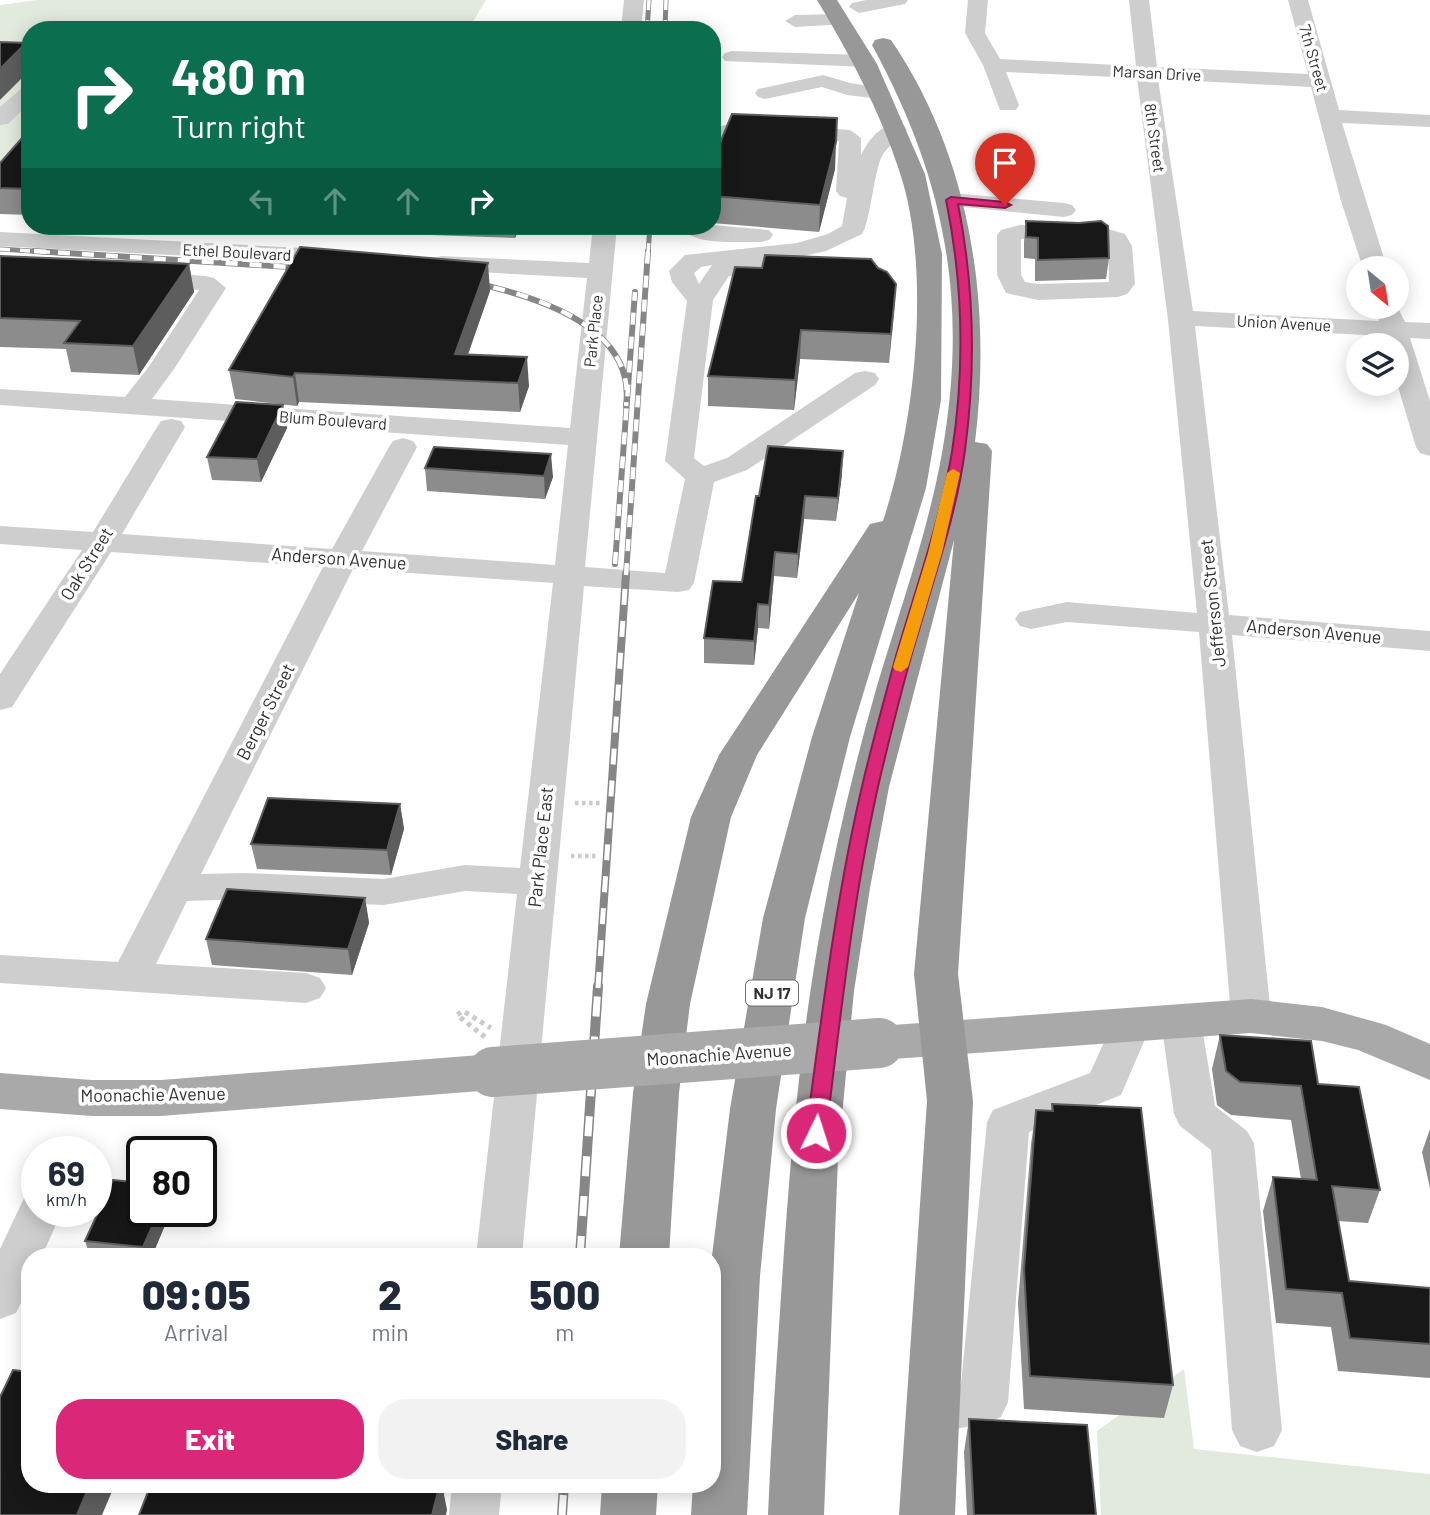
<!DOCTYPE html>
<html lang="en">
<head>
<meta charset="utf-8">
<style>
	:root { --surface:#fff; --page:#f2f2f3; --text:#1f2937; --muted:#747a83; --accent:#db2777 }
	body { margin:0; font-family:Barlow,sans-serif; background:var(--page); color:var(--text); height:100vh; display:flex; flex-direction:column; font-size:26px; white-space:nowrap }
	* { box-sizing:border-box; margin:0 }
	p { font-size:23px; color:var(--muted) }
	.icon { flex:none; width:38px; height:38px; fill:none; stroke:currentColor; stroke-width:2; stroke-linecap:round; stroke-linejoin:round }
	.map { position:relative; flex:1; overflow:hidden }
	.drawer { position:absolute; left:21px; top:1248px; width:700px; height:245px; display:flex; flex-direction:column; background:var(--surface); border-radius:28px; box-shadow:0 4px 18px #0003 }
	.drawer>* { flex:none }
	.hud { position:absolute; left:21px; top:21px; width:700px; height:214px; border-radius:28px; box-shadow:0 4px 18px #0003; background:#0b6e4f; color:#fff; overflow:hidden }
	.needle { width:46px; rotate:150deg }
	.fabs { position:absolute; left:1346px; top:256px; display:grid; gap:14px }
	.fabs a { display:grid; place-items:center; width:63px; height:63px; border-radius:50%; background:var(--surface); box-shadow:0 4px 18px #0003; font-size:35px }
	.speed { position:absolute; left:21px; top:1136px; display:flex; gap:14px; font-size:35px; font-weight:700; text-align:center }
	.speed>* { display:grid; place-content:center; width:91px; height:91px; border-radius:50%; background:var(--surface); box-shadow:0 4px 18px #0003; line-height:1 }
	.speed small { font-size:18px; font-weight:400 }
	.speed .limit { border:4px solid #111; border-radius:10px; background:#fff; color:#111 }
	.pin { position:absolute; display:grid; place-items:center; width:60px; height:60px; color:#fff; margin:-72px -30px; border-radius:50% 50% 50% 0; rotate:-45deg; box-shadow:0 0 7px #0007 }
	.pin .icon { rotate:45deg }
	.me { position:absolute; width:77px; margin:-38px; rotate:4deg; stroke-linejoin:round; filter:drop-shadow(0 0 5px #0008) }
	.turn { display:flex; align-items:center; gap:24px; height:147px; padding:0 35px; font-size:32px }
	.turn .icon { width:91px; height:91px; stroke-width:2.5 }
	.turn b { display:block; font-size:49px; line-height:60px }
	.lanes { display:flex; align-items:center; height:66px; padding:0 35px; background:#0003; justify-content:center; gap:35px; direction:ltr }
	.lanes .off { opacity:.35 }
	.eta { display:flex; justify-content:space-evenly; align-items:center; height:119px; text-align:center }
	.eta b { font-size:42px; font-weight:800; line-height:49px }
	.cta { display:flex; gap:14px; margin-top:auto; padding:14px 35px }
	.cta a { flex:1; height:80px; border-radius:28px; background:var(--accent); color:#fff; font-size:28px; font-weight:800; line-height:80px; text-align:center }
	.cta a+a { background:var(--page); color:var(--text) }
	.map>svg:first-child { display:block }
</style>
</head>
<body>
<div class="map">
<svg width="1430" height="1515" viewBox="0 0 1430 1515">
	<rect width="100%" height="100%" fill="#fff"/>
	<g fill="#e2eade">
		<polygon points="37,0 486,0 468,30 30,30 30,133 0,164 0,5"/>
		<polygon points="1184,1369 1194,1449 1430,1474 1430,1515 1101,1515 1097,1431"/>
	</g>
	<g fill="none" stroke-linecap="round" stroke-linejoin="round">
		<g stroke="#cbcbcb" stroke-width="4.5" stroke-dasharray="3.5 3.5" stroke-linecap="butt">
			<polyline points="575,803 602,803"/>
			<polyline points="571,856 598,856"/>
		</g>
		<polyline stroke="#cbcbcb" stroke-width="5" stroke-dasharray="4.5 4.5" stroke-linecap="butt" points="485,1037 457,1015 463,1011 491,1028"/>
		<g fill="#cecece" fill-rule="evenodd">
			<polygon points="624,0 644,0 641,30 621,30"/>
			<polygon points="866,0 908,0 905,4 859,13 849,7 852,3"/>
			<polygon points="968,0 988,0 985,33 1000,59 1136,66 1129,0 1149,0 1157,67 1308,74 1288,0 1308,0 1339,110 1430,115 1430,127 1342,123 1387,268 1363,268 1341,201 1311,87 1158,79 1193,311 1379,321 1376,310 1379,306 1396,304 1405,322 1430,323 1430,339 1410,338 1430,401 1430,456 1420,453 1416,447 1396,380 1396,345 1386,345 1384,336 1195,326 1229,615 1430,631 1430,651 1232,635 1271,1016 1265,1027 1251,1031 1237,1027 1231,1016 1199,632 1067,622 1031,629 1020,626 1015,619 1020,612 1067,602 1197,613 1168,320 1137,78 1006,72 1019,105 1016,110 1000,110 983,65 965,33"/>
			<polygon points="839,14 846,16 849,20 846,24 795,27 785,21 795,15"/>
			<polygon points="732,51 865,55 872,57 875,61 872,65 865,67 725,61 722,57 725,53"/>
			<polygon points="823,75 850,83 887,89 890,93 887,97 880,99 847,95 822,87 765,99 758,97 755,93 758,89"/>
			<polygon points="30,85 30,103 8,124 0,125 0,107 23,87"/>
			<path d="M 739,122 L 850,130 L 861,138 L 861,155 C 869,139 883,120 904,125 L 907,130 C 899,141 887,145 881,158 C 873,178 870,223 862,234 L 826,251 L 790,259 L 819,260 L 822,265 L 819,270 L 729,276 L 713,300 L 694,458 L 704,466 L 727,458 L 855,373 L 865,371 L 875,373 L 879,379 L 875,385 L 747,470 L 714,482 L 694,583 L 689,590 L 678,592 L 584,586 L 522,1256 L 476,1256 L 517,894 L 465,891 L 384,905 L 246,899 L 187,901 L 156,964 L 306,973 L 320,978 L 326,988 L 320,998 L 306,1003 L 0,983 L 0,955 L 118,962 L 323,567 L 111,552 L 12,707 L 0,710 L 0,674 L 82,550 L 0,544 L 0,526 L 93,532 L 157,427 L 161,421 L 171,419 L 181,421 L 185,427 L 122,534 L 332,549 L 389,447 L 393,441 L 403,438 L 413,441 L 417,447 L 362,551 L 555,565 L 568,445 L 0,405 L 0,389 L 125,397 L 150,365 L 199,290 L 136,283 L 133,278 L 136,273 L 145,271 L 205,276 L 214,278 L 226,288 L 174,369 L 152,399 L 570,428 L 587,278 L 442,270 L 433,268 L 430,263 L 433,258 L 442,256 L 589,263 L 593,226 L 617,226 L 585,567 L 665,573 L 685,479 L 665,461 L 687,301 L 672,282 L 669,271 L 685,255 L 797,243 L 828,234 L 842,226 L 847,198 L 840,196 L 836,191 L 839,141 L 739,136 L 730,138 L 720,163 L 712,165 L 712,128 ZM 712,265 L 699,284 L 694,273 L 701,267 ZM 353,569 L 553,583 L 520,868 L 465,865 L 384,879 L 246,873 L 201,874 Z"/>
			<polygon points="952,193 1064,203 1072,205 1076,210 1072,215 1064,217 944,205 940,200 944,195"/>
			<path d="M 712,225 L 769,230 L 773,235 L 769,240 L 761,242 C 738,241 694,247 679,226 Z"/>
			<polygon points="1020,225 1073,227 1081,229 1085,234 1081,239 1021,239 1021,275 1025,282 1038,284 1109,282 1108,246 1096,236 1100,231 1108,229 1125,234 1132,246 1135,284 1127,294 1118,297 1038,300 1006,293 997,275 997,235 1001,230"/>
			<polygon points="0,232 341,250 350,252 353,257 350,262 341,264 0,246"/>
			<polygon points="1181,1006 1195,1010 1201,1021 1215,1106 1247,1131 1254,1143 1282,1430 1274,1446 1257,1452 1240,1446 1232,1430 1211,1150 1180,1126 1174,1114 1161,1021 1167,1010"/>
			<polygon points="1131,1010 1145,1014 1151,1025 1121,1095 1029,1132 1008,1402 1001,1417 984,1424 931,1433 914,1426 907,1411 914,1396 931,1389 961,1384 987,1122 993,1110 1090,1073 1117,1014"/>
			<polygon points="37,1194 37,1211 62,1211 42,1256 30,1256 30,1284 16,1313 0,1319 0,1249 24,1198"/>
			<polygon points="452,1484 502,1484 499,1515 449,1515"/>
		</g>
		<g fill="#a9a9a9" fill-rule="evenodd">
			<polygon points="1251,999 1322,1007 1386,1025 1430,1044 1430,1080 1358,1050 1322,1041 1251,1033 879,1060 863,1055 856,1043 863,1031 879,1026"/>
			<polygon points="493,1054 509,1060 516,1072 509,1084 493,1090 161,1116 92,1116 0,1109 0,1073 92,1080 161,1080"/>
		</g>
		<g fill="#989898" fill-rule="evenodd">
			<path d="M 817,0 L 837,0 L 877,64 L 925,174 L 942,254 L 941,400 L 926,488 L 850,737 L 805,918 L 776,1109 L 760,1276 L 747,1515 L 691,1515 L 693,1484 L 712,1484 L 712,1256 L 730,1109 L 763,918 L 812,737 L 859,593 L 757,755 L 731,817 L 690,1004 L 679,1093 L 669,1256 L 619,1256 L 633,1093 L 646,1004 L 691,817 L 719,755 L 870,524 L 883,521 C 915,425 932,270 900,173 C 880,111 850,55 817,0 Z"/>
			<path d="M 883,38 L 891,40 C 971,157 992,304 975,442 L 987,444 L 992,451 L 958,974 L 973,1101 L 955,1515 L 899,1515 L 927,1101 L 914,974 L 954,540 L 889,787 L 870,888 L 854,991 L 838,1157 L 824,1515 L 768,1515 C 771,1437 777,1359 782,1281 C 790,1160 800,1041 822,921 C 836,842 855,763 877,686 C 900,609 928,532 942,453 C 969,301 945,179 872,45 L 875,40 Z"/>
			<polygon points="602,1484 658,1484 656,1515 600,1515"/>
		</g>
		<g stroke="#868686" stroke-width="5">
			<g id="rail-far3">
				<polyline points="647,30 649,0"/>
				<polyline points="665,30 666,0"/>
				<polyline points="0,249 62,253"/>
				<polyline points="648,253 650,226"/>
			</g>
		</g>
		<g stroke="#868686" stroke-width="6">
			<g id="rail-far2">
				<polyline points="34,251 306,268"/>
				<path d="M 470,282 C 532,295 637,325 626,406"/>
				<polyline points="615,564 635,292"/>
				<polyline points="626,575 648,251"/>
			</g>
		</g>
		<g stroke="#868686" stroke-width="8">
			<polyline id="rail-far1" points="598,988 626,574"/>
		</g>
		<g stroke="#868686" stroke-width="10">
			<g id="rail">
				<polyline points="580,1256 598,986"/>
				<polyline points="562,1515 564,1484"/>
			</g>
		</g>
		<use href="#rail-far3" stroke="#fff" stroke-width="3.5" stroke-dasharray="10" stroke-linecap="butt"/>
		<use href="#rail-far2" stroke="#fff" stroke-width="4.5" stroke-dasharray="12" stroke-linecap="butt"/>
		<use href="#rail-far1" stroke="#fff" stroke-width="5" stroke-dasharray="16" stroke-linecap="butt"/>
		<use href="#rail" stroke="#fff" stroke-width="7" stroke-dasharray="20" stroke-linecap="butt"/>
		<polyline stroke="#a9a9a9" stroke-width="50" points="493,1072 879,1043"/>
	</g>
	<g fill="#8c8c8c">
		<polygon points="30,129 30,215 0,214 0,163"/>
		<polygon points="835,169 819,232 712,223 712,170"/>
		<polygon points="1026,221 1109,258 1106,279 1035,281 1035,259 1024,258 1024,242"/>
		<polygon points="197,226 520,226 515,238 198,227"/>
		<polygon points="0,256 189,264 194,292 139,375 71,372 66,349 0,347"/>
		<polygon points="762,268 878,268 896,284 889,363 800,359 794,410 708,406 708,376"/>
		<polygon points="490,291 468,354 529,386 520,412 299,402 297,406 235,399 229,370"/>
		<polygon points="283,405 287,428 261,482 212,480 207,457"/>
		<polygon points="434,447 553,477 545,499 427,491 425,468"/>
		<polygon points="842,474 836,521 804,519 797,578 774,576 769,629 758,628 754,665 704,663 704,638 742,582 759,496"/>
		<polygon points="400,804 404,829 391,875 257,869 251,844"/>
		<polygon points="365,898 369,923 352,975 212,965 206,939"/>
		<polygon points="1220,1035 1318,1084 1380,1190 1368,1223 1338,1221 1349,1281 1430,1288 1430,1378 1338,1371 1331,1327 1276,1323 1263,1211 1273,1177 1301,1179 1291,1120 1231,1115 1217,1105 1212,1069"/>
		<polygon points="1052,1104 1173,1385 1164,1418 1024,1409 1018,1303 1031,1144 1036,1110 1051,1111"/>
		<polygon points="1430,1129 1430,1188 1422,1152"/>
		<polygon points="171,1211 152,1256 90,1256 85,1241"/>
		<polygon points="969,1419 1096,1515 967,1515 964,1452"/>
	</g>
	<g fill="#5d5d5d">
		<polygon points="26,43 30,58 30,70 0,100 0,69"/>
		<polygon points="837,118 835,169 819,232 820,205"/>
		<polygon points="514,226 520,226 515,238"/>
		<polygon points="488,263 490,291 459,380 455,354"/>
		<polygon points="189,264 194,292 139,375 133,346"/>
		<polygon points="896,284 894,312 889,363 891,334"/>
		<polygon points="801,330 800,359 794,410 795,380"/>
		<polygon points="527,357 529,386 520,412 518,383"/>
		<polygon points="295,373 299,402 297,406 293,377"/>
		<polygon points="283,405 287,428 261,482 257,459"/>
		<polygon points="843,451 842,474 836,521 838,498"/>
		<polygon points="551,454 553,477 545,499 544,476"/>
		<polygon points="805,496 804,519 797,578 798,554"/>
		<polygon points="775,552 774,576 769,629 769,605"/>
		<polygon points="758,604 758,628 754,665 754,641"/>
		<polygon points="400,804 404,829 391,875 387,850"/>
		<polygon points="365,898 369,923 352,975 348,949"/>
		<polygon points="159,1211 171,1211 152,1256 146,1256 143,1247"/>
		<polygon points="30,1434 30,1461 24,1447"/>
		<polygon points="90,1484 111,1484 113,1489 102,1515 77,1515"/>
		<polygon points="440,1484 442,1484 447,1510 446,1515 432,1515"/>
	</g>
	<g fill="#181818" stroke="#5d5d5d" stroke-width="2">
		<polygon points="0,42 26,43 0,69"/>
		<polygon points="732,114 837,118 836,142 820,205 712,196 712,170 722,138"/>
		<polygon points="30,129 30,189 0,188 0,163"/>
		<polygon points="1026,221 1079,223 1101,221 1108,226 1109,258 1038,260 1038,238 1026,237"/>
		<polygon points="300,247 488,263 455,354 527,357 518,383 295,373 293,377 229,370"/>
		<polygon points="765,255 871,259 878,268 887,272 896,284 891,334 801,330 795,380 708,376 735,267 762,268"/>
		<polygon points="0,256 189,264 133,346 64,343 80,321 0,318"/>
		<polygon points="236,402 283,405 257,459 207,457"/>
		<polygon points="768,446 843,451 838,498 805,496 798,554 775,552 769,605 758,604 754,641 704,638 713,581 742,582 756,496 759,496"/>
		<polygon points="434,447 551,454 544,476 425,468"/>
		<polygon points="268,798 400,804 387,850 251,844"/>
		<polygon points="227,889 365,898 348,949 206,939"/>
		<polygon points="1220,1035 1311,1041 1318,1084 1359,1087 1380,1190 1332,1186 1349,1281 1430,1288 1430,1344 1350,1338 1342,1293 1286,1289 1273,1177 1317,1180 1301,1086 1240,1082 1226,1071"/>
		<polygon points="1052,1104 1141,1108 1173,1385 1030,1376 1024,1269 1036,1110 1053,1111"/>
		<polygon points="113,1180 142,1183 142,1211 159,1211 143,1247 85,1241"/>
		<polygon points="13,1370 30,1372 30,1434 24,1447 30,1448 30,1484 90,1484 77,1515 0,1515 0,1397"/>
		<polygon points="969,1419 1087,1425 1096,1515 974,1515"/>
		<polygon points="151,1484 440,1484 432,1515 139,1515"/>
	</g>
	<path fill="#db2777" stroke="#8e194d" stroke-width="2" d="M 951,197 L 1005,202 L 1011,205 L 1005,208 L 958,204 C 974,285 976,368 965,450 C 957,511 936,571 919,630 C 904,678 892,728 880,778 C 853,895 841,1014 826,1133 L 823,1138 L 816,1140 L 809,1138 L 806,1133 C 822,1014 836,895 864,778 C 874,737 885,696 896,656 C 916,588 940,521 952,452 C 965,368 963,283 946,200 Z"/>
	<polygon fill="#f59e0b" points="953,469 960,473 942,553 908,667 901,672 895,670 893,667 928,553 947,473"/>
	<g text-anchor="middle" stroke-width="7" stroke-linejoin="round" paint-order="stroke">
		<g font-size="16" fill="#313131" stroke="#fff">
			<text transform="translate(1314 58) rotate(74)" y="6">7th Street</text>
			<text transform="translate(1157 73) rotate(3)" y="6">Marsan Drive</text>
			<text transform="translate(1155 138) rotate(82)" y="6">8th Street</text>
			<text transform="translate(237 252) rotate(3)" y="6">Ethel Boulevard</text>
			<text transform="translate(1284 323) rotate(3)" y="6">Union Avenue</text>
			<text transform="translate(593 331) rotate(-84)" y="6">Park Place</text>
			<text transform="translate(333 420) rotate(4)" y="6">Blum Boulevard</text>
		</g>
		<rect fill="#fff" stroke="#6f6f6f" stroke-width="2" x="746" y="980.5" width="52" height="25" rx="5"/>
		<g font-size="16" font-weight="bold" fill="#313131">
			<text x="772" y="999">NJ 17</text>
		</g>
		<g font-size="18" fill="#313131" stroke="#fff">
			<text transform="translate(339 559) rotate(4)" y="6">Anderson Avenue</text>
			<text transform="translate(87 564) rotate(-58)" y="6">Oak Street</text>
			<text transform="translate(1213 603) rotate(-96)" y="6">Jefferson Street</text>
			<text transform="translate(1314 632) rotate(5)" y="6">Anderson Avenue</text>
			<text transform="translate(266 712) rotate(-63)" y="6">Berger Street</text>
			<text transform="translate(541 847) rotate(-84)" y="6">Park Place East</text>
			<text transform="translate(719 1055) rotate(-4)" y="6">Moonachie Avenue</text>
			<text transform="translate(153 1095) rotate(-1)" y="6">Moonachie Avenue</text>
		</g>
	</g>
</svg>
<div class="fabs">
<a><svg class="needle" viewBox="-14 -14 28 28"><path d="M0-13l5 13h-10z" fill="#e53935"/><path d="M0 13l5-13h-10z" fill="#747a83"/></svg></a>
<a><svg class="icon" aria-label="layers" viewBox="0 0 24 24"><path d="M12 4l9 5-9 5-9-5zM3 14l9 5 9-5"/></svg></a>
</div>
<div class="speed"><div>69<small>km/h</small></div><div class="limit">80</div></div>
<div class="pin" style="left:1005px;top:205px;background:#d93025"><svg class="icon" aria-label="arrive" viewBox="0 0 24 24"><path d="M6 21V4h12l-3 4 3 4H6"/></svg></div>
<svg class="me" style="left:816px;top:1133px" viewBox="-20 -20 40 40"><circle r="17" fill="#db2777" stroke="#fff" stroke-width="3"/><path d="M0-11L8 9 0 5-8 9z" fill="#fff"/></svg>
<div class="hud">
<div class="turn"><svg class="icon" aria-label="right" viewBox="0 0 24 24"><path d="M7 20v-9h11M14 6l5 5-5 5"/></svg><div><b>480 m</b>Turn right</div></div>
<div class="lanes"><svg class="icon off" aria-label="left" viewBox="0 0 24 24"><path d="M17 20v-9H6M10 6l-5 5 5 5"/></svg><svg class="icon off" aria-label="ahead" viewBox="0 0 24 24"><path d="M12 20V5M6 11l6-6 6 6"/></svg><svg class="icon off" aria-label="ahead" viewBox="0 0 24 24"><path d="M12 20V5M6 11l6-6 6 6"/></svg><svg class="icon" aria-label="right" viewBox="0 0 24 24"><path d="M7 20v-9h11M14 6l5 5-5 5"/></svg></div>
</div>
<section class="drawer">
<div class="eta">
<div><b>09:05</b><p>Arrival</p></div>
<div><b>2</b><p>min</p></div>
<div><b>500</b><p>m</p></div>
</div>
<div class="cta"><a>Exit</a><a>Share</a></div>
</section>
</div>
</body>
</html>
